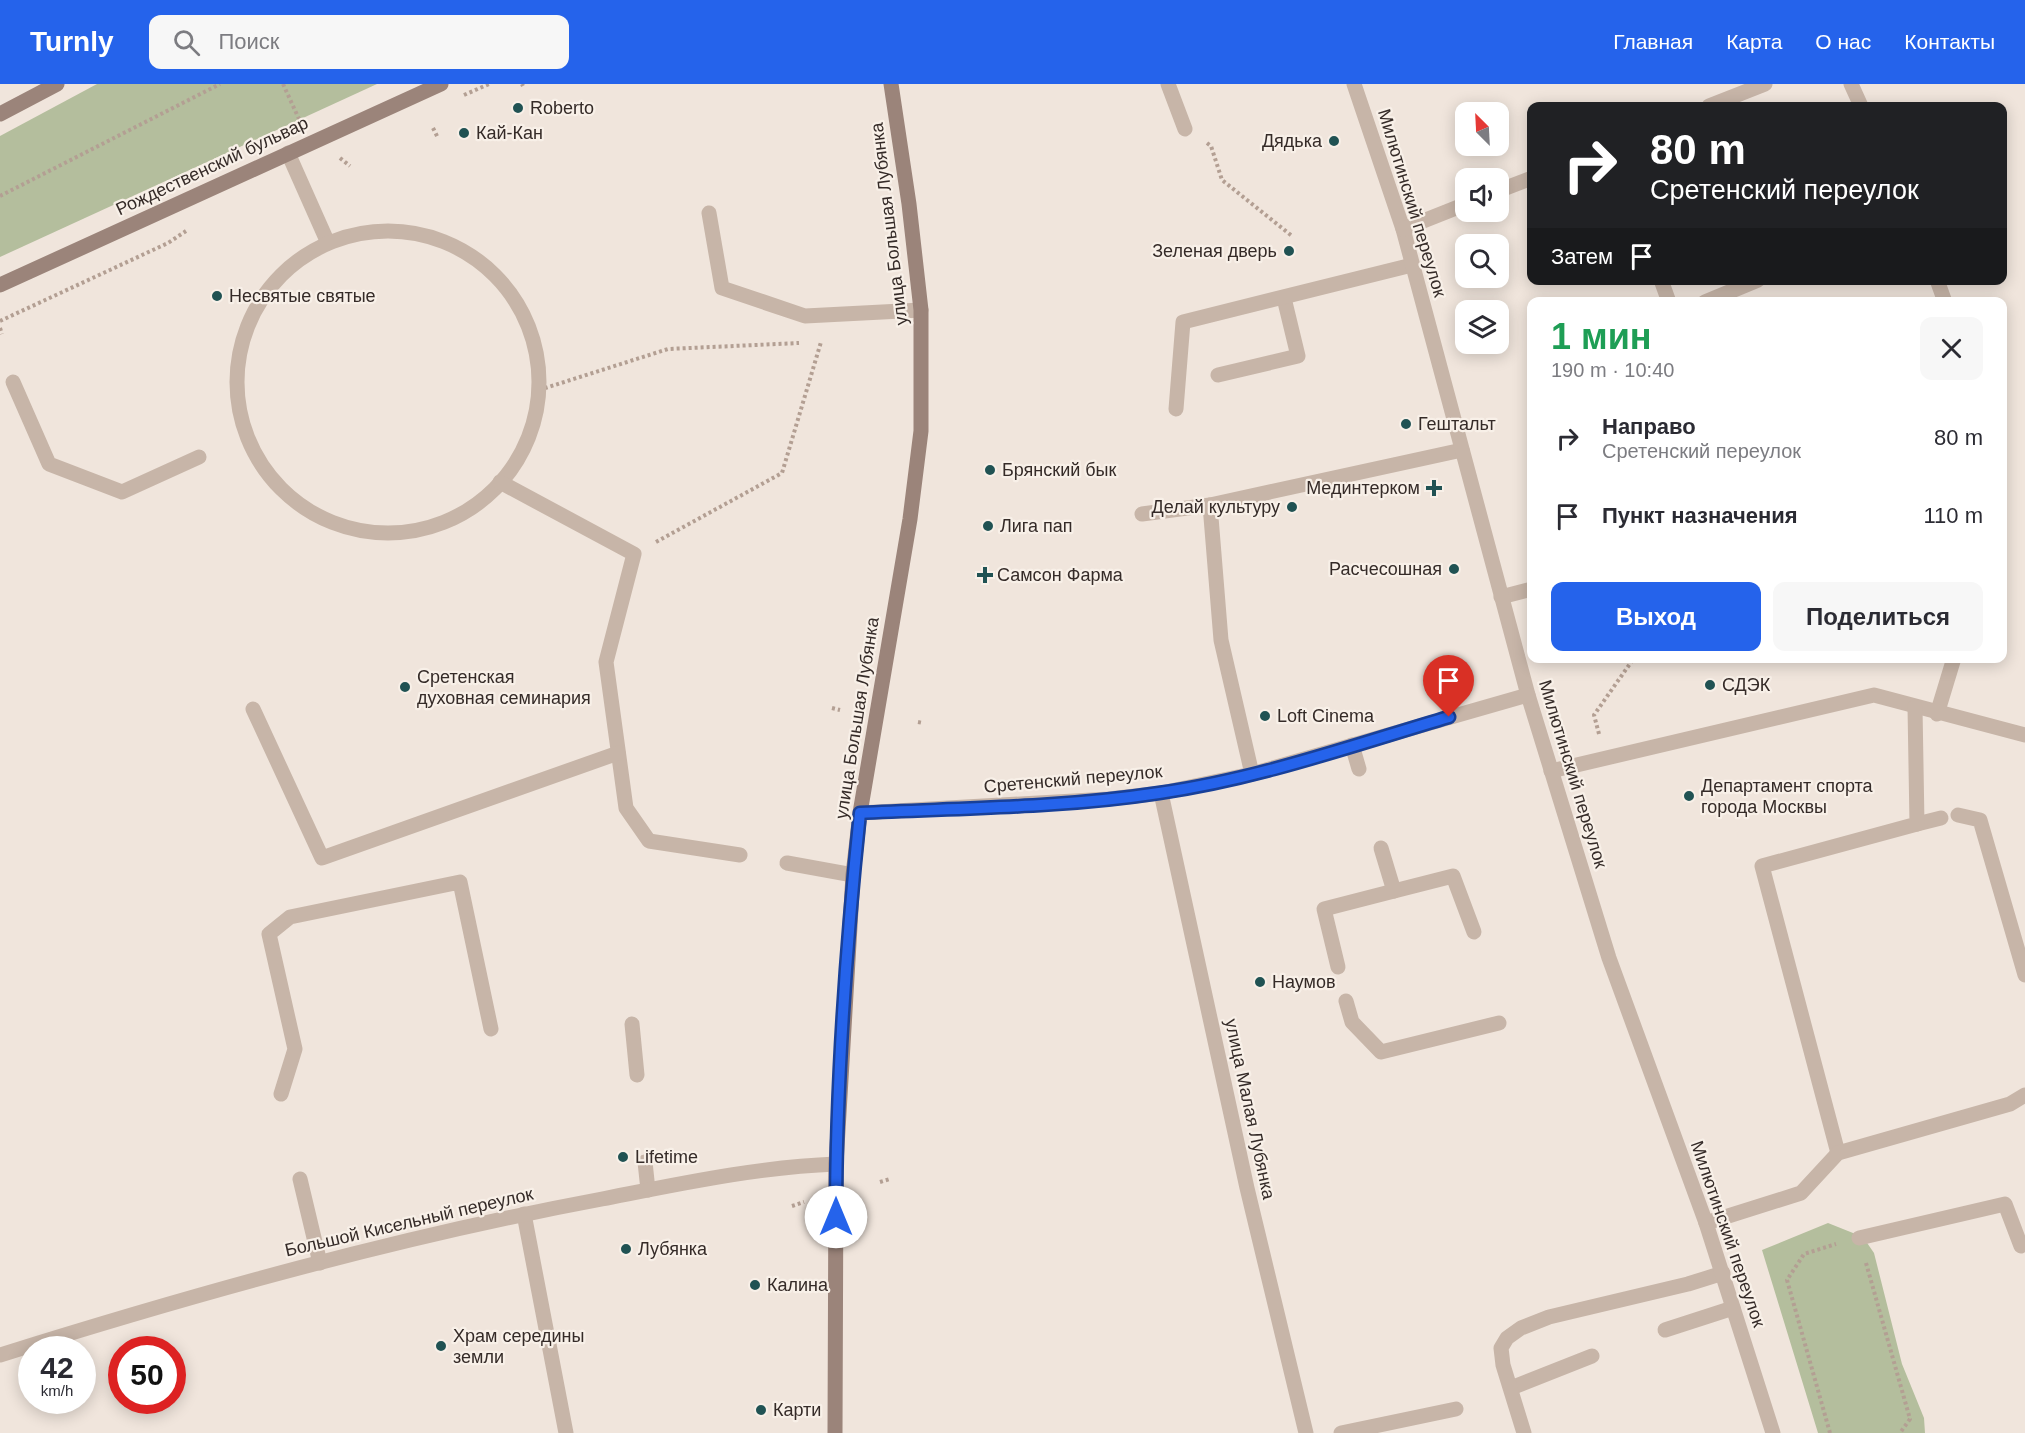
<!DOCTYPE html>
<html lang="ru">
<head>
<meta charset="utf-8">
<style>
	:root { --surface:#fff; --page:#f7f7f7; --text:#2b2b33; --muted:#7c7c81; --accent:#2563eb }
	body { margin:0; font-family:Arial,sans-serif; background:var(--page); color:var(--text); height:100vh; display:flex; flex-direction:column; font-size:22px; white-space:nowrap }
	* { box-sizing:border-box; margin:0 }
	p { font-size:20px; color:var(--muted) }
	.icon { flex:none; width:33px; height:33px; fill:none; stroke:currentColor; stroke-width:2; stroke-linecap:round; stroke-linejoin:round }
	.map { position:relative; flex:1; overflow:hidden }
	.details { position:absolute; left:1527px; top:213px; width:480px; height:366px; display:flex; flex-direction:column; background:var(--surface); border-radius:12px; box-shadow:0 3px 15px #0003 }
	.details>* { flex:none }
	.guide { position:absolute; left:1527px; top:18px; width:480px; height:183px; border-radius:12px; box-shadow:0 3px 15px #0003; background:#202124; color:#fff; overflow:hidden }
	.needle { width:39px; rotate:336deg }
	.tools { position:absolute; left:1455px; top:18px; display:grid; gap:12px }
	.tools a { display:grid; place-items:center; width:54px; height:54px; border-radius:12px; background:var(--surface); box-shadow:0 3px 15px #0003; font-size:30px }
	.speed { position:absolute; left:18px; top:1252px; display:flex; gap:12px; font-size:30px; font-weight:700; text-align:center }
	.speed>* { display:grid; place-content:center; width:78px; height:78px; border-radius:50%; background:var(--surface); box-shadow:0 3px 15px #0003; line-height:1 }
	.speed small { font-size:15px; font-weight:400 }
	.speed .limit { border:9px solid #d22; background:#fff; color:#111 }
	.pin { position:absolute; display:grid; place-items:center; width:51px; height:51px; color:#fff; margin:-62px -26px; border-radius:50% 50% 50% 0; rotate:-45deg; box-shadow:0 0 6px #0007 }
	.pin .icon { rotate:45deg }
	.me { position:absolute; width:66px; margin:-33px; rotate:0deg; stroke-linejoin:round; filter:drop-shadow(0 0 4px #0008) }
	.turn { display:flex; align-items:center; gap:21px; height:126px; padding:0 24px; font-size:27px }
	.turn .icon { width:78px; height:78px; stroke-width:2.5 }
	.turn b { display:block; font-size:42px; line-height:51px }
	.then { display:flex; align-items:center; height:57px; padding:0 24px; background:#0003; gap:12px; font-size:22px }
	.round { display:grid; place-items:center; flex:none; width:63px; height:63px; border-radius:12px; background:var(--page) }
	.headline { display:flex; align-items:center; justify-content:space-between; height:102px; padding:0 24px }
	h1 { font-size:36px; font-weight:700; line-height:45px; color:#1e9e55 }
	.primary-button { display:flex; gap:12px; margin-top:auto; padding:12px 24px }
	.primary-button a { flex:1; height:69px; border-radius:12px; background:var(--accent); color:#fff; font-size:24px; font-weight:700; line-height:69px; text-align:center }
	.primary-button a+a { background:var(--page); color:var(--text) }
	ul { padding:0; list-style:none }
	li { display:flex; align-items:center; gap:18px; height:78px; padding:0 24px }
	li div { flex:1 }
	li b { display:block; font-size:22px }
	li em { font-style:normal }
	header { display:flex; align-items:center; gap:36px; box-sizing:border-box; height:84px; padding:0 30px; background:var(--accent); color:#fff }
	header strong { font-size:28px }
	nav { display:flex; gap:33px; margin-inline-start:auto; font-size:21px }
	.search { width:420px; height:54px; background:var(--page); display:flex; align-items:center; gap:15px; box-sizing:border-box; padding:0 21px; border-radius:12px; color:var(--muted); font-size:22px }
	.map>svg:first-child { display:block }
</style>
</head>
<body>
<header>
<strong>Turnly</strong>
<div class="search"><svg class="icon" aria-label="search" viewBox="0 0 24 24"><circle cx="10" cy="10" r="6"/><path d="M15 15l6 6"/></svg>Поиск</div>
<nav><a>Главная</a><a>Карта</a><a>О нас</a><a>Контакты</a></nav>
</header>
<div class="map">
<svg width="2025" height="1349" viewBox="0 0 2025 1349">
	<rect width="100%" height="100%" fill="#f0e5dc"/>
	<g fill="#b4be9d">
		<polygon points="97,0 377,0 0,173 0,52"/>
		<polygon points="1828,1139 1863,1153 1874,1169 1902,1280 1924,1334 1925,1349 1818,1349 1762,1166"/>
	</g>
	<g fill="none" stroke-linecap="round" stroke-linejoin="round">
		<g stroke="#b39f93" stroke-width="4" stroke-dasharray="3 3" stroke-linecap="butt">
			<polyline points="283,0 299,35"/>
			<polyline points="522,0 523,2"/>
			<polyline points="464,11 489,0"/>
			<polyline points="433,44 438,54"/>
			<polyline points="1207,59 1211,62 1222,96 1292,152"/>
			<polyline points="340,74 350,82"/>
			<polyline points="0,112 220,0"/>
			<polyline points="0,237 168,159 186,147"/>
			<polyline points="0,244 2,250"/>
			<polyline points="539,306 668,265 799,259"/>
			<polyline points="656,458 782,389 821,258"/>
			<polyline points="832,624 840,626"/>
			<polyline points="918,638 923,639"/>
			<polyline points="1599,650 1594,631 1634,574"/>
			<polyline points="880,1098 890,1095"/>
			<polyline points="792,1122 804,1118"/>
			<polyline points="1866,1179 1910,1335 1900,1349"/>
			<polyline points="1830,1349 1787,1196 1804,1170 1836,1160"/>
		</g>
		<g stroke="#c7b5a8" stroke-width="15">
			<polyline points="1168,0 1185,45"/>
			<polyline points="1851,0 1861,22"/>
			<polyline points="288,69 328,159"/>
			<polyline points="709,129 722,204 805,232 921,226"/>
			<circle cx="388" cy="298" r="151"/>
			<polyline points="1661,196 1669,218"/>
			<polyline points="1937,196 1945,218"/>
			<polyline points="1705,218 1758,196"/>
			<polyline points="1218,291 1298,272 1284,214"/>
			<polyline points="13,298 49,380 122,408 199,373"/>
			<polyline points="1176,325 1183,238 1412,181"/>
			<polyline points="500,398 634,470 606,578 626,724 649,757 740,771"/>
			<polyline points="1210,421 1221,556 1252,690"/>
			<polyline points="1142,430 1210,421 1462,366"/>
			<polyline points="1501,513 1532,505"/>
			<polyline points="253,625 322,774 618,669"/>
			<polyline points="1937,630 1954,574"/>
			<polyline points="1352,661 1359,685"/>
			<polyline points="1551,687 1874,611 2025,651"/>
			<polyline points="1958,731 1980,736 2025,891"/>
			<polyline points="1917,740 1941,734"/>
			<polyline points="787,779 853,791"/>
			<polyline points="1394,807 1453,792 1474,848"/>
			<polyline points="1338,883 1324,825 1394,807 1381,764"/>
			<polyline points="1346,917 1352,938 1381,968 1499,939"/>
			<polyline points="632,940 637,991"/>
			<polyline points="281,1010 295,965 269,850 290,833 460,798 491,945"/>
			<polyline points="1838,1069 1762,782 1917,740 1915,623"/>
			<polyline points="645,1078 648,1106"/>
			<polyline points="300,1095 320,1179"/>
			<polyline points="524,1130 566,1349"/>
			<polyline points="1706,1139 1801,1109 1838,1069 2010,1020 2025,1011"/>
			<polyline points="1859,1154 2005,1120 2021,1162"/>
			<polyline points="1665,1246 1733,1224"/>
			<polyline points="1511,1304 1592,1272"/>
			<polyline points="1341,1349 1456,1325"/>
			<polyline points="1524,1349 1503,1281 1501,1264 1507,1254 1521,1244 1549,1233 1688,1200 1723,1189"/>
		</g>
		<g stroke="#c7b5a8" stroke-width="15">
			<polyline points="1354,0 1403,145 1528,611 1609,874 1706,1139 1773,1349"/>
			<polyline points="1709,22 1765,0"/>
			<polyline points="1498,107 1532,94"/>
			<polyline points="1403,145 1466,120"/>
			<polyline points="1161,709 1247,1104 1306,1349"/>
			<polyline points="860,729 1109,715 1161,709 1252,690 1528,611"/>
			<path d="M 0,1271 C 198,1209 398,1153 602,1115 C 679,1100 757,1083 836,1080"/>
		</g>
		<g stroke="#9b847a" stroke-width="15">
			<polyline points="0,30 57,0"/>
			<polyline points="0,201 441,0"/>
			<polyline points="835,1349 836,1080 853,791 860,729 910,435 921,347 921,226 909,120 891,0"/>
		</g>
	</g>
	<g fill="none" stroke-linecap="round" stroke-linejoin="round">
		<g stroke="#184099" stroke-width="15">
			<path id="route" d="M 836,1133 C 836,999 846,863 860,729 C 960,724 1061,724 1159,709 C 1258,695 1354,661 1449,633"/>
		</g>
		<use href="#route" stroke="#2563eb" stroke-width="10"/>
	</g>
	<g fill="#205253" stroke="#f8f0e8" stroke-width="2">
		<circle cx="518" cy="24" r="6"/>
		<circle cx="464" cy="49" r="6"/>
		<circle cx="1334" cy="57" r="6"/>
		<circle cx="1289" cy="167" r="6"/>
		<circle cx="217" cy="212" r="6"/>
		<circle cx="1406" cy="340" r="6"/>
		<circle cx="990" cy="386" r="6"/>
		<path d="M1431 395h6v6h6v6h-6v6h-6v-6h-6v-6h6z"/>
		<circle cx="1292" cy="423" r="6"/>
		<circle cx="988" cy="442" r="6"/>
		<circle cx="1454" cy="485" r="6"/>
		<path d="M982 482h6v6h6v6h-6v6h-6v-6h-6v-6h6z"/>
		<circle cx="1710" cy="601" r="6"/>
		<circle cx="405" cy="603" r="6"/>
		<circle cx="1265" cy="632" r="6"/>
		<circle cx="1689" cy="712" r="6"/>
		<circle cx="1260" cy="898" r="6"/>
		<circle cx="623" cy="1073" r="6"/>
		<circle cx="626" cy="1165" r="6"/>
		<circle cx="755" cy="1201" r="6"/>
		<circle cx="441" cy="1262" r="6"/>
		<circle cx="761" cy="1326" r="6"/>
	</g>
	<g text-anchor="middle" stroke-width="4.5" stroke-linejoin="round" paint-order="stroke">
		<g font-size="18" fill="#352b28" stroke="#f8f0e8" text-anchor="start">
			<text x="530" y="30">Roberto</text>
			<text x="476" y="55">Кай-Кан</text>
			<text x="1322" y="63" text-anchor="end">Дядька</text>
			<text x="1277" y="173" text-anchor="end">Зеленая дверь</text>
			<text x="229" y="218">Несвятые святые</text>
			<text x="1418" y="346">Гештальт</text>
			<text x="1002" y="392">Брянский бык</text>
			<text x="1420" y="410" text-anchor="end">Мединтерком</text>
			<text x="1280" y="429" text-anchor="end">Делай культуру</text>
			<text x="1000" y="448">Лига пап</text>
			<text x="1442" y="491" text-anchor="end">Расчесошная</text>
			<text x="997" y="497">Самсон Фарма</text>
			<text x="417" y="599">Сретенская<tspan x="417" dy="21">духовная семинария</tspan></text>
			<text x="1722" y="607">СДЭК</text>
			<text x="1277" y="638">Loft Cinema</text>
			<text x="1701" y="708">Департамент спорта<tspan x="1701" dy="21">города Москвы</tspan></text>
			<text x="1272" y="904">Наумов</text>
			<text x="635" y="1079">Lifetime</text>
			<text x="638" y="1171">Лубянка</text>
			<text x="767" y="1207">Калина</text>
			<text x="453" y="1258">Храм середины<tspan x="453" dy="21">земли</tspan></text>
			<text x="773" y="1332">Карти</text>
		</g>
		<g font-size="18" fill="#352b28" stroke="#f8f0e8">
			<text transform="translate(212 82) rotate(-25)" y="6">Рождественский бульвар</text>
			<text transform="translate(1412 119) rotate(73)" y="6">Милютинский переулок</text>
			<text transform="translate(889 140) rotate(-97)" y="6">улица Большая Лубянка</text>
			<text transform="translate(857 634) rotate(-81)" y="6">улица Большая Лубянка</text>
			<text transform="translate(1573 690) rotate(73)" y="6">Милютинский переулок</text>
			<text transform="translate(1073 695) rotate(-5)" y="6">Сретенский переулок</text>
			<text transform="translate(1250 1025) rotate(78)" y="6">улица Малая Лубянка</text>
			<text transform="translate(409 1138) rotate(-13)" y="6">Большой Кисельный переулок</text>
			<text transform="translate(1728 1150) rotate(71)" y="6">Милютинский переулок</text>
		</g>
	</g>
</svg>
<div class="tools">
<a><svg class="needle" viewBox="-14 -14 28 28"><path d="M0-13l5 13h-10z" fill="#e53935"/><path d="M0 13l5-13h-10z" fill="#7c7c81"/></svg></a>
<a><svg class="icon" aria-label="sound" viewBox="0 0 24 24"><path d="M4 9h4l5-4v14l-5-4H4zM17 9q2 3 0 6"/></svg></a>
<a><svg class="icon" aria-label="search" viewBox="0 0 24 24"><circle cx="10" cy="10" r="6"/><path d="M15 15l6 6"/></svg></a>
<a><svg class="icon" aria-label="layers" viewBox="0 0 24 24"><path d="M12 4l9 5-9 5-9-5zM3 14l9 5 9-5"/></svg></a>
</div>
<div class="speed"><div>42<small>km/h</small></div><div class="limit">50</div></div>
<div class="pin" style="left:1449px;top:633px;background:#d93025"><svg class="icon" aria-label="arrive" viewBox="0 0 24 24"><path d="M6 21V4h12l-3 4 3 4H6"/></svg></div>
<svg class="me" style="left:836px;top:1133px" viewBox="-20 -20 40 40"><circle r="19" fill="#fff"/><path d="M0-13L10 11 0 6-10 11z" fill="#2563eb"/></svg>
<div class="guide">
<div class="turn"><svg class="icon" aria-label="right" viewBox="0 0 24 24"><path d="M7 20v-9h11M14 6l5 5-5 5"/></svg><div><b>80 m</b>Сретенский переулок</div></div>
<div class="then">Затем<svg class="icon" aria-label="arrive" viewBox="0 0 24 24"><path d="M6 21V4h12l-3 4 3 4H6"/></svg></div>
</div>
<section class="details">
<div class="headline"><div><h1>1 мин</h1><p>190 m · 10:40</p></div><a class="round"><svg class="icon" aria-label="close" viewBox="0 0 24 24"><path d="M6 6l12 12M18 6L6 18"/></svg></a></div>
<ul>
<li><svg class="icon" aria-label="right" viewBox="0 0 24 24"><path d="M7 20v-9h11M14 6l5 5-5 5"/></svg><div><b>Направо</b><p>Сретенский переулок</p></div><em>80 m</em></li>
<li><svg class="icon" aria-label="arrive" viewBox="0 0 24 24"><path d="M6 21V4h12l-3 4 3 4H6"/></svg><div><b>Пункт назначения</b></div><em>110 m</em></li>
</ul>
<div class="primary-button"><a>Выход</a><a>Поделиться</a></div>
</section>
</div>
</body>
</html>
